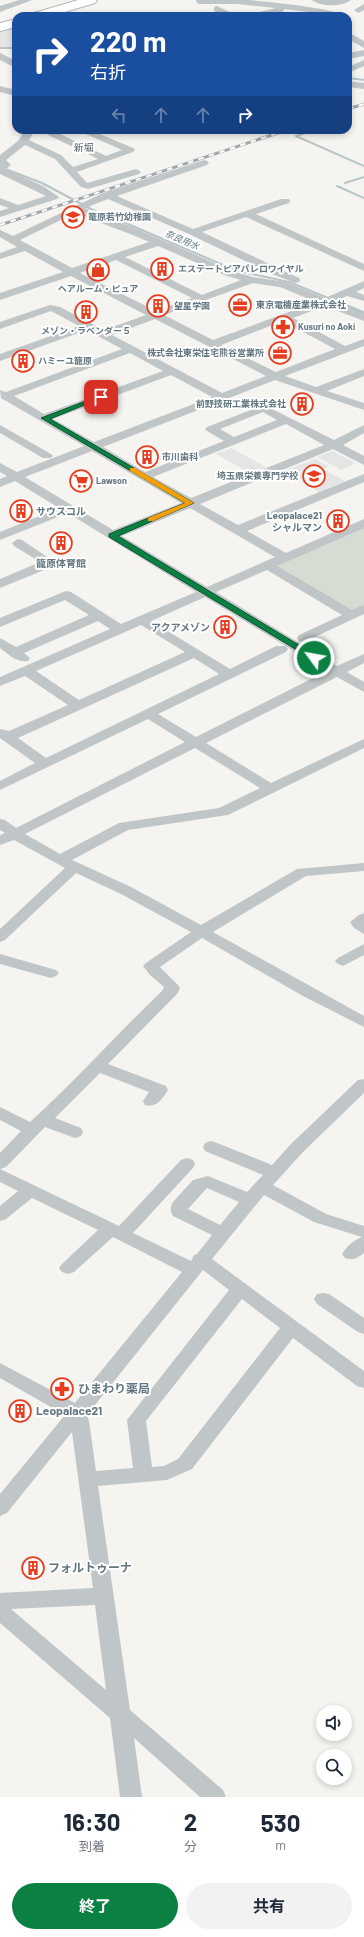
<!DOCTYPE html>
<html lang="ja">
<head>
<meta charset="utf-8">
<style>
	:root { --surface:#fff; --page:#f2f2f3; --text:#1f2937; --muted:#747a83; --accent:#0b8043 }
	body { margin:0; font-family:Barlow,"Noto Sans JP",sans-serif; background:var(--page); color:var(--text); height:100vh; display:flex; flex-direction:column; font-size:15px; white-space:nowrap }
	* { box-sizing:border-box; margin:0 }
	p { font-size:13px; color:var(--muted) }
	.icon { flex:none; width:22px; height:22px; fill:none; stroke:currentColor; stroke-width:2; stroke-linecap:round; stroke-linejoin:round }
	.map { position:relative; height:1797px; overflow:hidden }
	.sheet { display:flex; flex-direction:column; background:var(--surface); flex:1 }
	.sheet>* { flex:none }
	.hud { position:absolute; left:12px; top:12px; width:340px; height:122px; border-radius:12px; box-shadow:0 2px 6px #0003; background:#1a4fa0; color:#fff; overflow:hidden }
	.fabs { position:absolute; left:316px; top:1705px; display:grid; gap:8px }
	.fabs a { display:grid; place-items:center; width:36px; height:36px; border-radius:50%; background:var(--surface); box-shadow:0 2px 6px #0003; font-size:20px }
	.pin { position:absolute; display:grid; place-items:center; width:34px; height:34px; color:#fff; margin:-17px; border-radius:8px; box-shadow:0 2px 6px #0006 }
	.me { position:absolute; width:44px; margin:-22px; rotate:302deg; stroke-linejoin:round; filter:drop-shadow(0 0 3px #0008) }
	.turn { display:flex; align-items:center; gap:14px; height:84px; padding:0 12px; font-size:18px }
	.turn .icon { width:52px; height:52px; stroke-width:2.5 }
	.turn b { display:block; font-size:28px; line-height:34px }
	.lanes { display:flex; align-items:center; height:38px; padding:0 12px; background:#0003; justify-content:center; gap:20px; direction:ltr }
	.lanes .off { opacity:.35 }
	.eta { display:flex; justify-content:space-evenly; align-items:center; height:68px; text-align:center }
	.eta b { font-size:24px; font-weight:700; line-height:28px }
	.button { display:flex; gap:8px; margin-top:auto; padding:8px 12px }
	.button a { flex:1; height:46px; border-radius:24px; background:var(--accent); color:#fff; font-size:16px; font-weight:700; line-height:46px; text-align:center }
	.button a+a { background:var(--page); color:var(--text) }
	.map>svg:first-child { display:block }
</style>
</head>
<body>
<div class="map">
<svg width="364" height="1797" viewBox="0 0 364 1797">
	<rect width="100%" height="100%" fill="#f5f4f0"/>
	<g fill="#e5e6e4">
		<polygon points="16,26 16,47 0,47 0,30"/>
		<polygon points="231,448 266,467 250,473 216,454"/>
		<polygon points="332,451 356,463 341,470 317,457"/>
		<polygon points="315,459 329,466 323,469 345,481 319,492 283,471"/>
	</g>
	<polygon fill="#d6dcd1" points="364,527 364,606 355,610 349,610 277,568 277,565"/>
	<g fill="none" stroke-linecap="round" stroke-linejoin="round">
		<g stroke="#b7c5c7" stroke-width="2">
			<polyline points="0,48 16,48"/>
			<polyline points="348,78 364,80"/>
			<polyline points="315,130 296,136 364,166"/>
			<polyline points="0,167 42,183 106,217 128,224 237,271 289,282 348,306"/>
			<polyline points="345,183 364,177"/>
			<polyline points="337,186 364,198"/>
		</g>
		<polyline stroke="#b7c5c7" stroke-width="3" points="345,305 364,313"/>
		<g stroke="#b3b7b9" stroke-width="2">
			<g id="highway">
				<polygon points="78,0 97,0 95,3 51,16 32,16 34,13"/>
				<polygon points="16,19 16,27 0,31 0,23"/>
			</g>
		</g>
		<g fill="#c0c5c7" fill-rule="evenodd">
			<polygon points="19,0 32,0 0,12 0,6"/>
			<path d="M 196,0 C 214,0 231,0 249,0 C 261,1 333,8 339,14 L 337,16 L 321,14 L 322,16 L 313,16 L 308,12 L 284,9 L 283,12 L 265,16 L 250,16 L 251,14 L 276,8 L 237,4 L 200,4 L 197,3 Z"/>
			<path d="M 312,0 L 351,0 C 343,7 320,7 312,0 Z"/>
			<polygon points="364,4 364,10 358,13 354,10"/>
			<polygon points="217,6 234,14 235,16 224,16 214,11 214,7"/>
			<path d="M 57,7 L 71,14 L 72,16 C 65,16 58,16 53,10 Z"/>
			<polygon points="348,32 364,41 364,48 348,39"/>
			<polygon points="364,50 364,56 348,59 348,53"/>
			<polygon points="0,53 16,61 16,68 0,60"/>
			<polygon points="364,60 364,66 348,73 348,67"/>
			<polygon points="348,81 364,83 364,89 348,87"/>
			<polygon points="0,86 16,90 16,96 0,92"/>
			<polygon points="25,130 35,130 29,140 61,155 73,167 98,159 48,135 46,133 48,131 54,131 106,156 122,150 77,130 90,130 133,148 135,150 133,152 77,172 87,183 136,169 141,172 139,174 88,189 81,187 55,159 25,145 6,160 11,165 6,169 43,186 59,197 57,199 0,217 0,211 9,208 0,205 0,198 18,205 46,196 0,174 0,155 18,141"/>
			<path d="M 204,160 L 207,161 L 209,163 L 207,165 L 117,196 L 193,229 L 281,199 L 289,199 L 290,201 L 289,203 L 256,214 L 364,264 L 364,271 L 246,217 L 202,232 L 299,278 L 300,280 L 299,282 L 295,283 L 272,274 L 189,234 L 108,199 L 85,208 L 105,218 L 130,226 L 235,272 L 253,277 L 286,282 L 325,298 L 364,281 L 364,288 L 356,292 L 364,295 L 364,301 L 347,296 L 334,302 L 364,314 L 364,321 L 325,306 L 293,318 L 345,346 L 364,339 L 364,346 L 285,376 L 316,387 L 364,369 L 364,376 L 327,391 L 364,403 L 364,410 L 275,380 L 103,447 L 145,472 L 224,441 L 207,431 L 205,429 L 207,427 L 264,405 L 334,440 L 364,425 L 364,433 L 343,445 L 364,456 L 364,465 L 333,449 L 200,504 L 238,525 L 364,474 L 364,482 L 247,531 L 286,553 L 364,519 L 364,528 L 277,566 L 352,610 L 364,605 L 364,614 L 304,642 L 299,641 L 297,638 L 299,635 L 342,615 L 267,570 L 216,592 L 337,666 L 364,654 L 364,663 L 347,672 L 364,682 L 364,692 L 337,677 L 206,743 L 271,783 L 364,739 L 364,748 L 228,815 L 128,830 L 72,860 L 131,887 L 201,925 L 297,869 L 364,863 L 364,871 L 306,876 L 213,932 L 364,1016 L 364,1027 L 303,996 L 202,938 L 160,967 L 178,985 L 180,988 L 177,994 L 108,1064 L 166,1086 L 168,1090 C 162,1099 157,1108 145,1105 L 143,1101 L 149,1092 L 100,1073 L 55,1118 L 81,1128 L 83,1132 L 81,1136 L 75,1138 L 45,1127 L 6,1167 L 0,1169 L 0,1153 L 21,1131 L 0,1120 L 0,1107 L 30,1122 C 76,1080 117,1034 162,991 L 164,987 L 150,975 L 143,966 L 146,963 L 191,932 L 121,894 L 76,873 L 5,940 L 0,942 L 0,929 L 65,868 L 14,840 L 0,845 L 0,835 L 5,833 L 0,830 L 0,819 L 5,820 L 16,828 L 185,742 L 148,719 L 0,790 L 0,781 L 35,763 L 0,738 L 0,729 L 9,731 L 68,705 L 25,676 L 0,686 L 0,677 L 110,629 L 98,621 L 24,653 L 30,658 L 28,661 C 17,663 8,654 0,648 L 0,638 L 16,647 L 89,615 L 65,600 L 0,627 L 0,618 L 66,591 L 71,592 L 121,624 L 196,592 L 68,513 L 0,540 L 0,532 L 59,508 L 15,481 L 0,487 L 0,479 L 7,476 L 0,472 L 0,463 L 17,472 L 84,446 L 1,398 L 0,390 L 6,392 L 122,349 L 87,330 L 0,361 L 0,354 L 79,326 L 51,311 L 0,329 L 0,322 L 50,305 L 60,307 L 104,330 L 146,315 L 71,276 L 0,300 L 0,293 L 63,272 L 25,251 L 0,259 L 0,253 L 17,247 L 0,237 L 0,230 L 13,236 L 103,193 ZM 77,212 C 100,224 125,231 149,242 L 72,268 L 20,240 ZM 158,246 L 227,276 L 241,280 L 202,295 L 125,257 ZM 116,260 L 192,298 L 156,311 L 80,273 ZM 253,283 L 280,287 L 316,302 L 213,340 L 164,315 ZM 155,319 L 266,376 L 222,393 L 112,335 ZM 283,321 L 335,349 L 276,372 L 221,345 ZM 130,353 L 163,371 L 44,414 L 14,396 ZM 171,375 L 212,397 L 94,442 L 53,419 ZM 263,412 L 277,420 L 234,437 L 220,429 ZM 286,424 L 324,445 L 191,498 L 153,477 ZM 92,451 L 181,503 L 113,530 L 25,477 ZM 190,508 L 275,557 L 207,587 L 122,536 ZM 205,597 L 327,671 L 196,737 L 158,714 L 286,652 L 288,649 L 286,646 L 276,646 L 230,669 L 151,621 ZM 141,625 L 185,652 L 79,700 L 36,671 ZM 194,658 L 219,674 L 46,758 L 18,738 ZM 195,748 L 260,788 L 219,808 L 119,823 L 60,854 L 25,834 Z"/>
			<polygon points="0,425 51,454 53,456 51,458 43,458 0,433"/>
			<polygon points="18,539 22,540 56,563 54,566 0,588 0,579 40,562 14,546 12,543"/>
			<polygon points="364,913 364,934 354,928 350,922 359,915"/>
			<polygon points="364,944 364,955 343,966 338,964 335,961 338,958"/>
			<polygon points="0,954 56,970 59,973 56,976 51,978 0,964"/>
			<path d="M 364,1079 L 364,1093 L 303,1152 L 273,1185 L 326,1214 L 364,1226 L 364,1253 C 357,1258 354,1261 345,1258 L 342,1254 C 346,1247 354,1240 362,1237 L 314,1222 L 264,1195 L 212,1259 L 364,1371 L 364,1388 L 357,1386 L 293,1338 L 192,1469 L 167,1480 L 98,1486 L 130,1710 L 223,1790 L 226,1797 L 200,1797 L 134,1738 L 142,1797 L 120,1797 L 110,1718 L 0,1623 L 0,1593 L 93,1588 L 72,1432 L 7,1513 L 0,1516 L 0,1494 L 65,1415 L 0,1378 L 0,1363 L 75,1403 L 182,1272 L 113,1237 L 74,1272 L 68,1274 L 62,1272 L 59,1268 L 62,1264 L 98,1230 L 32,1198 L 6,1219 L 0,1221 L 0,1206 L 18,1191 L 0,1182 L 0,1169 L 119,1226 L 181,1160 L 187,1158 L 193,1160 L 195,1164 L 193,1168 L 133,1233 L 191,1261 L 194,1255 L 197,1254 L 212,1235 L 173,1216 C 170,1211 170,1207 173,1202 L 193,1180 L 208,1176 L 247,1192 L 263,1175 L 205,1151 L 203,1147 L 205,1143 L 211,1141 L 217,1143 L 272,1165 L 291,1144 L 358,1080 ZM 207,1188 L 239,1202 L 220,1225 L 188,1209 ZM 203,1270 L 229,1290 L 127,1420 L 133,1468 L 96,1471 L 89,1421 L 87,1415 ZM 242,1299 L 280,1328 L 178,1459 L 164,1466 L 152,1467 L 146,1421 ZM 95,1605 L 106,1690 L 11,1609 Z"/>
			<polygon points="323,1293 329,1294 364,1318 364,1334 358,1332 317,1304 314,1299 317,1294"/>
		</g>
		<use href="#highway" fill="#fff" fill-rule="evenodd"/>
		<g stroke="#a0a8ac" stroke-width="3">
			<g id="rail">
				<polyline points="348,109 364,104"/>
				<polyline points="0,225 287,130"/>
			</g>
		</g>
		<use href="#rail" stroke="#fff" stroke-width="2" stroke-dasharray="5.5" stroke-linecap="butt"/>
	</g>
	<polygon fill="#0b8043" stroke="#07532c" points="99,396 104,397 50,419 194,503 118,536 317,656 317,659 312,659 109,537 109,534 185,503 41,418"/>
	<polygon fill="#f59e0b" points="130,468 135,468 194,503 153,521 148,521 148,518 185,503 130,471"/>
	<defs>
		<g id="school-ring" transform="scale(1.15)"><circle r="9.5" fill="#fff" stroke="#e73d1e" stroke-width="1.5"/><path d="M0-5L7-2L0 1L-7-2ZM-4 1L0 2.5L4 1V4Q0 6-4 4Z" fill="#e73d1e"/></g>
		<g id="building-ring" transform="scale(1.15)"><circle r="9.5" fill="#fff" stroke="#e73d1e" stroke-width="1.5"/><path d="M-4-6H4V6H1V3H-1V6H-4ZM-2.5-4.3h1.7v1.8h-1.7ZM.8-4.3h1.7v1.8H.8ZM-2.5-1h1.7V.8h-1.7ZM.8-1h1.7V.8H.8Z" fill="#e73d1e"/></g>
		<g id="shop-ring" transform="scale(1.15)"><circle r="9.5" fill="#fff" stroke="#e73d1e" stroke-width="1.5"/><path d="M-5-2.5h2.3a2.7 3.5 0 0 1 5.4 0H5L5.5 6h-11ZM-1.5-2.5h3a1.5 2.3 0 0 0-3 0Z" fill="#e73d1e"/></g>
		<g id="office-ring" transform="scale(1.15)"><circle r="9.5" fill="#fff" stroke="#e73d1e" stroke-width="1.5"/><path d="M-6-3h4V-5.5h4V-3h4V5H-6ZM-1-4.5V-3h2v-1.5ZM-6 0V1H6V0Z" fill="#e73d1e"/></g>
		<g id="pharmacy-ring" transform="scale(1.15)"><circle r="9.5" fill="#fff" stroke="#e73d1e" stroke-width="1.5"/><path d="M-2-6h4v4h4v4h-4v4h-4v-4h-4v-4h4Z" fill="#e73d1e"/></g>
		<g id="university-ring" transform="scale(1.15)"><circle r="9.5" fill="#fff" stroke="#e73d1e" stroke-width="1.5"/><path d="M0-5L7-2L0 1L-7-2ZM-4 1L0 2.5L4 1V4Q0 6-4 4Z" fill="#e73d1e"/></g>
		<g id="supermarket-ring" transform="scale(1.15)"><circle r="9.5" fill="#fff" stroke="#e73d1e" stroke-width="1.5"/><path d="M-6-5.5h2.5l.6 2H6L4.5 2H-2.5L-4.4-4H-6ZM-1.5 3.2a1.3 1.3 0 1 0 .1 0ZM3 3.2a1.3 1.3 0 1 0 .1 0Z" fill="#e73d1e"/></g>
	</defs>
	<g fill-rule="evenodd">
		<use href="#school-ring" x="73" y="217"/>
		<use href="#building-ring" x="162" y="269"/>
		<use href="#shop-ring" x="98" y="270"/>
		<use href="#office-ring" x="240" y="305"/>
		<use href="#building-ring" x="158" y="306"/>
		<use href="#building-ring" x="86" y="312"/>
		<use href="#pharmacy-ring" x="283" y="327"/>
		<use href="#office-ring" x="280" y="353"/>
		<use href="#building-ring" x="23" y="361"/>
		<use href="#building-ring" x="302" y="404"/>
		<use href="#building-ring" x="147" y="457"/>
		<use href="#university-ring" x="314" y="476"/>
		<use href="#supermarket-ring" x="81" y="481"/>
		<use href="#building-ring" x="21" y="511"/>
		<use href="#building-ring" x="338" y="521"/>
		<use href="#building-ring" x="61" y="543"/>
		<use href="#building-ring" x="225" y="627"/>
		<use href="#pharmacy-ring" x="62" y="1389"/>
		<use href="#building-ring" x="20" y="1411"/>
		<use href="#building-ring" x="33" y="1568"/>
	</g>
	<g text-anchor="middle" stroke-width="4" stroke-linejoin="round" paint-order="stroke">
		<g font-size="9" font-weight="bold" fill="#637782" stroke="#fff" text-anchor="start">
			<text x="88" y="220">篭原若竹幼稚園</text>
			<text x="178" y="272">エステートピアパレロワイヤル</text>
			<text x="98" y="292" text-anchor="middle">ヘアルーム・ピュア</text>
			<text x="256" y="308">東京電機産業株式会社</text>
			<text x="174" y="309">望星学園</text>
			<text x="298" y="330">Kusuri no Aoki</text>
			<text x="86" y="334" text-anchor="middle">メゾン・ラベンダー５</text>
			<text x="264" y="356" text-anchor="end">株式会社東栄住宅熊谷営業所</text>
			<text x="38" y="364">ハミーユ籠原</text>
			<text x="286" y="407" text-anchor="end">前野技研工業株式会社</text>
			<text x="162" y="460">市川歯科</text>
			<text x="298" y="479" text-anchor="end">埼玉県栄養専門学校</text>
			<text x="96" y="484">Lawson</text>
		</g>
		<g font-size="9" font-style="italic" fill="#5f797f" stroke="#fff">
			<text transform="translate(182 240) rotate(23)" y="3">奈良用水</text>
		</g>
		<g font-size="10" fill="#515f67" stroke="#fff">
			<text x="84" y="151">新堀</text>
		</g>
		<g font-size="10" font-weight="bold" fill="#637782" stroke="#fff" text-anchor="end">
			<text x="36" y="515" text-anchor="start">サウスコル</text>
			<text x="322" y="519">Leopalace21<tspan x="322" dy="12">シャルマン</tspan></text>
			<text x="61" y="567" text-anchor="middle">籠原体育館</text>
			<text x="210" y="631">アクアメゾン</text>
		</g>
		<g font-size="12" font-weight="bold" fill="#637782" stroke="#fff" text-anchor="start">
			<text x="78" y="1393">ひまわり薬局</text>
			<text x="36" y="1415">Leopalace21</text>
			<text x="48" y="1572">フォルトゥーナ</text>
		</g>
	</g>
</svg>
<div class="fabs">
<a><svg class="icon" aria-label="sound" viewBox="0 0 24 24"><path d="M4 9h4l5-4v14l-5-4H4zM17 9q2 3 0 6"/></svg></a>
<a><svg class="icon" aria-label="search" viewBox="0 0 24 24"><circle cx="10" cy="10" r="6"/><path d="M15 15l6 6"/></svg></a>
</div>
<div class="pin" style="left:101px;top:397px;background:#d93025"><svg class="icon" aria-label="arrive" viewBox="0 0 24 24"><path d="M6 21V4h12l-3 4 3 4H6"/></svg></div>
<svg class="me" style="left:314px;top:658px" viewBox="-20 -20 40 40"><circle r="17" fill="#0b8043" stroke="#fff" stroke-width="3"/><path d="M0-11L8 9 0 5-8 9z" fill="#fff"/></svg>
<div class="hud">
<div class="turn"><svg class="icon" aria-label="right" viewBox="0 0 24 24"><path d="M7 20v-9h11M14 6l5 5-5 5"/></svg><div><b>220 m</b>右折</div></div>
<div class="lanes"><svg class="icon off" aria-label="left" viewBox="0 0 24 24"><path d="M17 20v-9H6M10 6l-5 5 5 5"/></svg><svg class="icon off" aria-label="ahead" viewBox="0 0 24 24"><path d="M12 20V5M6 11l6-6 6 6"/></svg><svg class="icon off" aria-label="ahead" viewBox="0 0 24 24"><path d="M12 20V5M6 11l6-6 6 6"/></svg><svg class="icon" aria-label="right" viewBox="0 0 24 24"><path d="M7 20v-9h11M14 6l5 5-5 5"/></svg></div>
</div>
</div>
<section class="sheet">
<div class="eta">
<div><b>16:30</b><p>到着</p></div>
<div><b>2</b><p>分</p></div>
<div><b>530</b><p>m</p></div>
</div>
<div class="button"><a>終了</a><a>共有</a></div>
</section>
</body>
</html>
